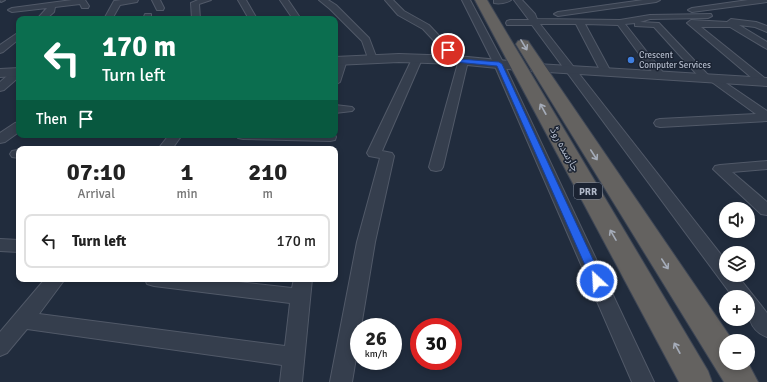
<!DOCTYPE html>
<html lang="en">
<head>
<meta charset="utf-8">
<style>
	:root { --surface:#fff; --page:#f2f2f2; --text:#222; --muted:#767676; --line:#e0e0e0 }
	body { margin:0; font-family:Signika,"Noto Sans Arabic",sans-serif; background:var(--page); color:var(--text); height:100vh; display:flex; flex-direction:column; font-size:15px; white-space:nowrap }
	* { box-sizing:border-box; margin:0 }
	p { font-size:13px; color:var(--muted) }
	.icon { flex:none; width:22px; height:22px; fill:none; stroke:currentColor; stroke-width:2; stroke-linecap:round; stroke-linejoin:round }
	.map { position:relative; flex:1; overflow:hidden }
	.sheet { position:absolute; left:16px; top:146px; width:322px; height:136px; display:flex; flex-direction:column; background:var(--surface); border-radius:8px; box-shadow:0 2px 6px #0003 }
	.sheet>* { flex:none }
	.top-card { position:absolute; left:16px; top:16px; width:322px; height:122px; border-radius:8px; box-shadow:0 2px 6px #0003; background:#0b6e4f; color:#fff; overflow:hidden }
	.buttons { position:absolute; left:719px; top:202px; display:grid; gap:8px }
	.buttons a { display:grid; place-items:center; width:36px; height:36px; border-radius:50%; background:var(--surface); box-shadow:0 2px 6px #0003; font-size:20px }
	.speed { position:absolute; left:350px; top:318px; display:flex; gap:8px; font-size:20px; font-weight:700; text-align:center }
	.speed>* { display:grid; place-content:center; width:52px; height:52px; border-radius:50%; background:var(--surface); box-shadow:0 2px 6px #0003; line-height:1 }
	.speed small { font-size:10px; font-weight:400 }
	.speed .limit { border:6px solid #d22; background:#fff; color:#111 }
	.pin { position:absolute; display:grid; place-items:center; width:34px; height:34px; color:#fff; margin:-17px; border:2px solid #fff; border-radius:50%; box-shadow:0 1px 4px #0007 }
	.me { position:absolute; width:44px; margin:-22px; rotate:335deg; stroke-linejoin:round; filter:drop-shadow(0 0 3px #0008) }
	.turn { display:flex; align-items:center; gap:14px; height:84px; padding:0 20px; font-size:18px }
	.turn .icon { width:52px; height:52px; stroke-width:2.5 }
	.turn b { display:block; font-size:28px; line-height:34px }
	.then { display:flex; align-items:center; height:38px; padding:0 20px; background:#0003; gap:8px; font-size:15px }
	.eta { display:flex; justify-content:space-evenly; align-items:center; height:68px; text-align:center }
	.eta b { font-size:24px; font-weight:700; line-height:28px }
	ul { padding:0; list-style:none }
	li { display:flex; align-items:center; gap:12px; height:54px; margin:0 8px 6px; padding:0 12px; border:2px solid var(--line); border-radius:8px }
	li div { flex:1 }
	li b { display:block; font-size:15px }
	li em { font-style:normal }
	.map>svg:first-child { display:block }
</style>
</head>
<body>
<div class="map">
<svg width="767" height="382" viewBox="0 0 767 382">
	<rect width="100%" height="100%" fill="#212c3d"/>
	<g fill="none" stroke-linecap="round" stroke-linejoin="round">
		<g stroke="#515968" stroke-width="2">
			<g id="minor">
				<polygon points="0,0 5,0 1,2"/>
				<polygon points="72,0 85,0 89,6 88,8 82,8 80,4 55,7 54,12 46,19 37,19 47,8 12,12 8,10 12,8"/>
				<polygon points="121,0 138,0 137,2 120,5 112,19 104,19 114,1"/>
				<polygon points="152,0 160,0 164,8 163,10 157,10"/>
				<polygon points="198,0 211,0 199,4 200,19 192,19 191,3"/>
				<polygon points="238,0 246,0 257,19 249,19"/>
				<polygon points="280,0 288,0 301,19 293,19"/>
				<polygon points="319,0 328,0 336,5 369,38 377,59 375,61 369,61 362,41 330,9"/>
				<polygon points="385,0 393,0 404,11 429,25 461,59 467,59 468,61 443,167 441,170 436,171 431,170 429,167 458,63 454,62 423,29 398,15"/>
				<polygon points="462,0 470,0 504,64 654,382 632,382 494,64"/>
				<path d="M 494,0 L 511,0 C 507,3 499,4 494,3 Z"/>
				<path d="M 514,0 L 522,0 L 535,14 L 537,19 L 620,20 L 650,15 L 711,14 L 712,16 L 708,18 L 650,19 L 640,22 L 659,23 L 710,77 L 717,77 L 767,111 L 767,121 L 660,127 L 656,126 L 654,123 L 656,120 L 660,119 L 756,114 L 709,80 L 702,80 L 654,27 L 635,26 L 635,23 L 625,24 L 665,75 L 660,78 L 656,77 L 618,25 L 585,24 L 611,72 L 606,75 L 601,72 L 576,24 L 540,24 L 726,261 L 726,275 L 737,275 L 767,313 L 767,337 C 748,330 748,314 748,297 L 733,297 L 532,25 L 507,25 L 506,23 L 507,21 L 510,20 L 529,20 Z"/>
				<polygon points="643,0 660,0 656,2 558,16 554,14 558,12"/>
				<polygon points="748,0 767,0 767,2 692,12 688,10 692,8"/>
				<polygon points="145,14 151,14 151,19 143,19"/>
				<polygon points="731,19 756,22 767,26 767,32 755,27 739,25 767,42 767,49 730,27 701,27 767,80 767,84 759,84 687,23 691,20 727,22"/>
				<polygon points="19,32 19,39 3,52 0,53 0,45"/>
				<polygon points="417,56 422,59 382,151 392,153 394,156 375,242 361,327 359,327 359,340 352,382 330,382 357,242 380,158 369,156 367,153 412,59"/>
				<polygon points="342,57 347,60 340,82 335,85 335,66 339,58"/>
				<polygon points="19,69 19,77 4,90 0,91 0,82 14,70"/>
				<polygon points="335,105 352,107 354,109 352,111 335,113"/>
				<polygon points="19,122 19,132 5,142 0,143 0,133 15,123"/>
				<polygon points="169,135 182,135 172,149 158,149"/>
				<polygon points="237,135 335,135 336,137 335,140 330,141 243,139 238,138"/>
				<polygon points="17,150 19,150 19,158 12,157 10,154 12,151"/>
				<polygon points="767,161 767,169 732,172 767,202 767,215 761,214 713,169 715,166 720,165"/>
				<polygon points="0,239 19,240 19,252 0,251"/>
				<polygon points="45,279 65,279 39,314 285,346 290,303 154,286 147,284 145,279 213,279 292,288 294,279 312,279 302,382 280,382 282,365 27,329 7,353 0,356 0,332"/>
			</g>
		</g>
		<g stroke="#515968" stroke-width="2">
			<g id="tertiary">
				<polygon points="399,54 457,56 519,62 524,63 525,66 524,69 519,70 457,64 399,62 335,65 335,57"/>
				<polygon points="537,64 767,78 767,86 532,71 531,68 532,65"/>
				<polygon points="19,68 19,76 0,77 0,69"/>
			</g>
		</g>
		<g stroke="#3e4655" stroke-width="2">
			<g id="trunk">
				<polygon points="475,0 487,0 708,371 712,382 679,382"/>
				<polygon points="523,40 528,41 733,341 726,341 726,363 748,363 758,382 724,382 516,44 518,41"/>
			</g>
		</g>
		<use href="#minor" fill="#353e4d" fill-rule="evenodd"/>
		<use href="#tertiary" fill="#353e4d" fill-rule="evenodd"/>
		<use href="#trunk" fill="#646260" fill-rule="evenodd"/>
	</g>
	<defs><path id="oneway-shaft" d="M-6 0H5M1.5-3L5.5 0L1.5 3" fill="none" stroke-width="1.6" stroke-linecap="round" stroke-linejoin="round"/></defs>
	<g stroke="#a5acb9">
		<use href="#oneway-shaft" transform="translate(524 45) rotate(59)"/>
		<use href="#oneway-shaft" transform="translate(543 109) rotate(-119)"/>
		<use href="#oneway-shaft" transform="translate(594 155) rotate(57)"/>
		<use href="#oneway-shaft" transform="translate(613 235) rotate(-120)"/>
		<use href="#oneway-shaft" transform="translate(665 264) rotate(57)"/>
		<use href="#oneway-shaft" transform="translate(677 348) rotate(-119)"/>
	</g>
	<polygon fill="#2563eb" stroke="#184099" points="446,49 450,49 459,59 499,62 502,64 603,281 601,284 597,285 593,284 592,281 497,66 455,62 446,50"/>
	<circle fill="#3f7fe0" stroke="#1b2332" stroke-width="1.5" cx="631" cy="60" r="4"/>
	<g text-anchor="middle" stroke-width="3" stroke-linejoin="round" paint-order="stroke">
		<g font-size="9" fill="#b1b9c9" stroke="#1b2332" text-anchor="start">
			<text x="639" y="58">Crescent<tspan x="639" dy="10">Computer Services</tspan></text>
		</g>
		<rect fill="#1b2332" stroke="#848c9c" stroke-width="1" x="574" y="183" width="28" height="16" rx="3"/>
		<g font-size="10" font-weight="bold" fill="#b1b9c9">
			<text x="588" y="195">PRR</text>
		</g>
		<g font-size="11" fill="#b1b9c9" stroke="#1b2332">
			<text transform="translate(565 149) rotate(61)" y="4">چارسدہ روڈ</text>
		</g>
	</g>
</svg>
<div class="buttons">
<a><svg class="icon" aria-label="sound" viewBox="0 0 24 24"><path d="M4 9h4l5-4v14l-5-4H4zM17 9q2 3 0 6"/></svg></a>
<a><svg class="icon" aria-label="layers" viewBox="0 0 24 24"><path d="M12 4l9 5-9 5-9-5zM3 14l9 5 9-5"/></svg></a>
<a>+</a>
<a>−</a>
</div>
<div class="speed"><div>26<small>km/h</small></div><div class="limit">30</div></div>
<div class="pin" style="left:448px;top:50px;background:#d93025"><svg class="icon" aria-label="arrive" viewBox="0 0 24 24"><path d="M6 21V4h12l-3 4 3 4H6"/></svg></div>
<svg class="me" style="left:597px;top:281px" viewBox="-20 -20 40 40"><circle r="17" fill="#2563eb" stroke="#fff" stroke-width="3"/><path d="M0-11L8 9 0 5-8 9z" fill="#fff"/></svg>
<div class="top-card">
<div class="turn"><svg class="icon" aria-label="left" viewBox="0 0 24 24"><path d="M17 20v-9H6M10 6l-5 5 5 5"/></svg><div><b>170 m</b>Turn left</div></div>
<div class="then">Then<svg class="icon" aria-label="arrive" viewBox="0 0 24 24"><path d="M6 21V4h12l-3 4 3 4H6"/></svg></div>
</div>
<section class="sheet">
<div class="eta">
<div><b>07:10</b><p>Arrival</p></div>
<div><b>1</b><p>min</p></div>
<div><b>210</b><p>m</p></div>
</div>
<ul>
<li><svg class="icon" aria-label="left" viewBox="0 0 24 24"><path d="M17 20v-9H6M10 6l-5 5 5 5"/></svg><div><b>Turn left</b></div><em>170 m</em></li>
</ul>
</section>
</div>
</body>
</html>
